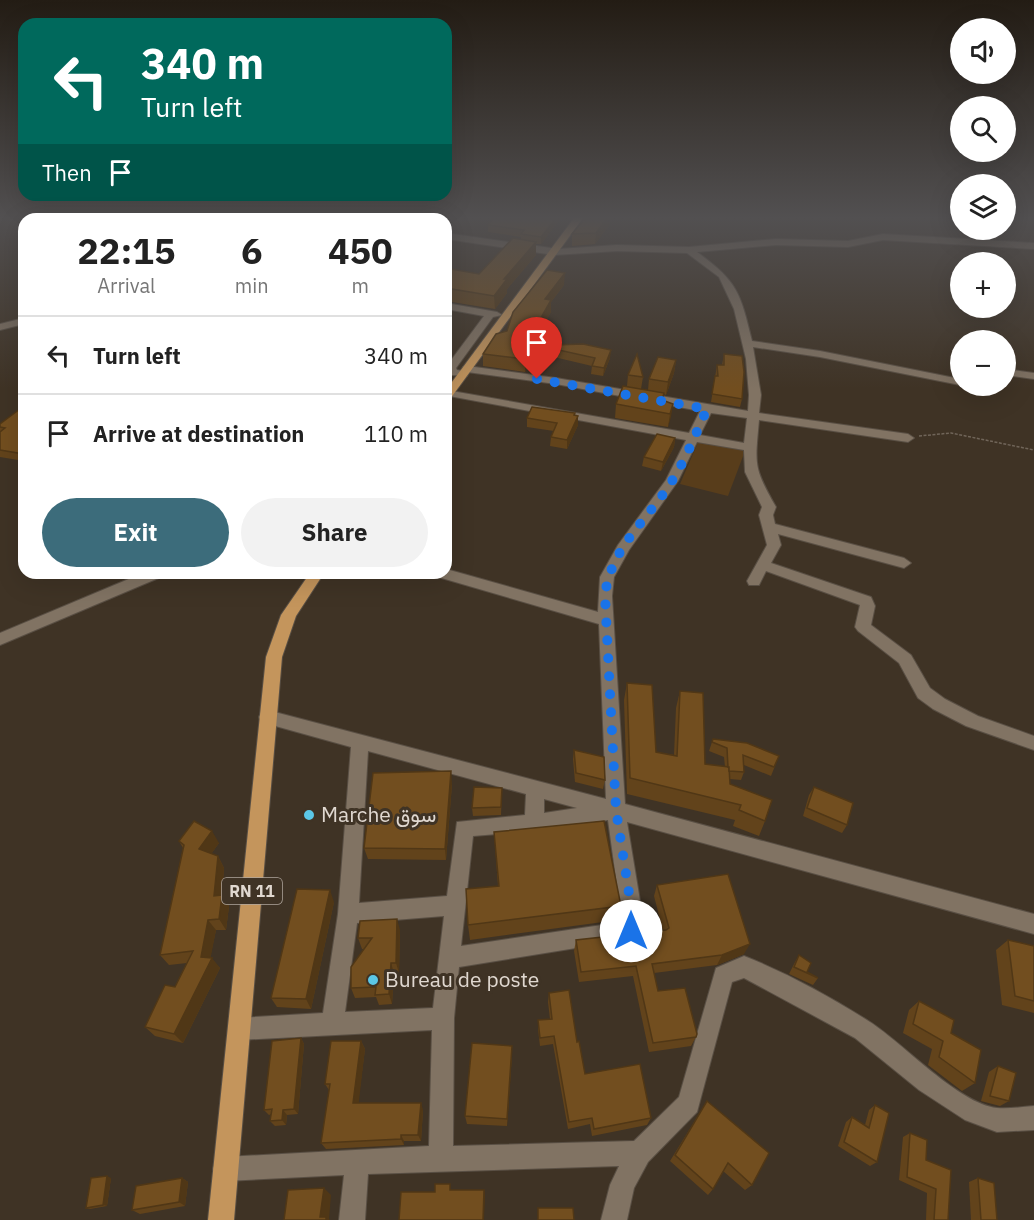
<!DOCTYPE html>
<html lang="en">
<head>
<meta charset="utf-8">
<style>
	:root { --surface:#fff; --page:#f2f2f2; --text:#222; --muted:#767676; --line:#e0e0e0; --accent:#3c6c7b }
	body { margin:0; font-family:"IBM Plex Sans",Vazirmatn,sans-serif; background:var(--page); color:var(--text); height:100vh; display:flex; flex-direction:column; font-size:22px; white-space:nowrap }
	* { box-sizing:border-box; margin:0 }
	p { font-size:20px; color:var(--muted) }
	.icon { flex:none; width:33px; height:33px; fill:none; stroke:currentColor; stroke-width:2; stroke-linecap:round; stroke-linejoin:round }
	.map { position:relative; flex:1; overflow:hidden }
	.panel { position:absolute; left:18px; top:213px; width:434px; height:366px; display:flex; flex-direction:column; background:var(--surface); border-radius:18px; box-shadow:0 6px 24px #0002 }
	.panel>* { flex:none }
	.hud { position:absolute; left:18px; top:18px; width:434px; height:183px; border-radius:18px; box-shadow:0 6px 24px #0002; background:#00695c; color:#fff; overflow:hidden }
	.controls { position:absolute; left:950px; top:18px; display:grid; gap:12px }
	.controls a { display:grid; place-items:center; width:66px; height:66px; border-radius:50%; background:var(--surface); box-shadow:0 6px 24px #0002; font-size:30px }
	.pin { position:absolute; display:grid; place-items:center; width:51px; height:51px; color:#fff; margin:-62px -26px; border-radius:50% 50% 50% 0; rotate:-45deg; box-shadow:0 0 6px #0007 }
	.pin .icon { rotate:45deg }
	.me { position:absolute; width:66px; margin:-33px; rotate:0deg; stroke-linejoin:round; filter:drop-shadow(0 0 4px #0008) }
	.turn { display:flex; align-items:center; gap:21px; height:126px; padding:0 24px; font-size:27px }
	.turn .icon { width:78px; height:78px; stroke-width:2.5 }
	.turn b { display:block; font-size:42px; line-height:51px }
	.then { display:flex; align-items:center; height:57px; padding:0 24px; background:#0003; gap:12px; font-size:22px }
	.eta { display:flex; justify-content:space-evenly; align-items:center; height:102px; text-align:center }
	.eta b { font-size:36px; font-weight:700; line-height:42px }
	.action { display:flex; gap:12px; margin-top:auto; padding:12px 24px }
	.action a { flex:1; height:69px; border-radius:36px; background:var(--accent); color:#fff; font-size:24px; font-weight:700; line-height:69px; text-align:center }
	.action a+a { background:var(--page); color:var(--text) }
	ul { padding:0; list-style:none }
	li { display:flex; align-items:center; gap:18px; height:78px; padding:0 24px; border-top:2px solid var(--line) }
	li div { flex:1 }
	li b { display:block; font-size:22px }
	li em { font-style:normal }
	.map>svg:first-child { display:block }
</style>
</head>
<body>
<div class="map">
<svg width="1034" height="1220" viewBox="0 0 1034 1220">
	<rect width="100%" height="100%" fill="#3f3325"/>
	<polygon fill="#583d1b" points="699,440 745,451 728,496 680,484"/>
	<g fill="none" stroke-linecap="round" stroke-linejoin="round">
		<g stroke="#594f44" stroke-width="2">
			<g id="minor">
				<polygon points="283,218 295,218 295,219 284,219"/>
				<path d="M 446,233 L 558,249 L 617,245 L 689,247 L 776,239 L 848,241 L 883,234 L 1034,243 L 1034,249 L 883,240 L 848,247 L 776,245 L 697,252 C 738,282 740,292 752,341 L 820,351 L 960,379 L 960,385 L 820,357 L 753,347 L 761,395 L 759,413 L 908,434 L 914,438 L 908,442 L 759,420 C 755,465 753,467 776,507 L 773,515 L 775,524 L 904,558 L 911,563 L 904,568 L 778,534 L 781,545 L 771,563 L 871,597 L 875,606 L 871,625 L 911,655 L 930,688 L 945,699 L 978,716 L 1034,736 L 1034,750 L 966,726 L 933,709 L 918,698 L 899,663 L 858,631 L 855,627 L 860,605 L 766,571 L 759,585 L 749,585 L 747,581 L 767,545 L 759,515 L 762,507 L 745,472 L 744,450 L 697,442 L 678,481 L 629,550 L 614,577 L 612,596 L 625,804 L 1034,914 L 1034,934 L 627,822 L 643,919 L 638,938 L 459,967 L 454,1018 L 453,1146 L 634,1141 L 679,1097 L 716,968 L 744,956 C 787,973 831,997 870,1022 C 903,1043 959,1104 997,1108 C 1009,1109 1022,1107 1034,1106 L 1034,1130 L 997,1132 L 965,1120 L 919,1090 L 855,1038 L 744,978 L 732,982 L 697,1112 L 648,1162 L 634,1188 L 627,1220 L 601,1220 L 610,1185 L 619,1166 L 368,1174 L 365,1220 L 339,1220 L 344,1175 L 225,1181 L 216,1178 L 213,1169 L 216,1160 L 225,1157 L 429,1146 L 432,1030 L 239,1040 L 231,1037 L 228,1029 L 231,1021 L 239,1018 L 323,1013 L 338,914 L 351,747 L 261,722 L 259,717 L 261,712 L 267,710 L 606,799 L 599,624 L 438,577 L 436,573 L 446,573 L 446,569 L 598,612 L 600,577 L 618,545 L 666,480 L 686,440 L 449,396 L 446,396 L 446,390 L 689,433 L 700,411 L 556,384 L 467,372 L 467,376 L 450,375 L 446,367 L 484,316 L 446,309 L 446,303 L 497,312 L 502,315 L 493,317 L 456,368 L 457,370 L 463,371 L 463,367 L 467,366 L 556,378 L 748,411 L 749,395 L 746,359 L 734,309 L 719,277 L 687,253 L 617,251 L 554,255 L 446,239 ZM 711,413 L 747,418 L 744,443 L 700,435 ZM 368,751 L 526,794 L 525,815 L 457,822 L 447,896 L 359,903 ZM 544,799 L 577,808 L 544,813 ZM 608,820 L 622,922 L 461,946 L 473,836 L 534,831 ZM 444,916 L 433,1008 L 345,1012 L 357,923 Z"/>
				<polygon points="24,318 24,324 0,330 0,324"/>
				<polygon points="1005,369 1034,373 1034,379 1005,375"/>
				<polygon points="143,573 163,573 161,577 0,645 0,633"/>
			</g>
		</g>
		<g stroke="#594f44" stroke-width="2">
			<g id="major">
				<polygon points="574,218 583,218 450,399 446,400 446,390"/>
				<polygon points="310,573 324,573 296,616 282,657 234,1220 208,1220 266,657 281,615"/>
			</g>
		</g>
		<polyline stroke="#706559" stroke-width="1.5" stroke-dasharray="3 1.5" stroke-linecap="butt" points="919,436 951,433 1034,450"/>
		<use href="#minor" fill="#817363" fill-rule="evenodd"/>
		<use href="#major" fill="#c4955c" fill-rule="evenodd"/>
	</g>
	<g fill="#62431b">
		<polygon points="494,218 561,218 541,244 536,244 536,255 507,289 507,293 495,309 446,301 446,275 479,274 521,239 521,237 488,232 488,225"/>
		<polygon points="610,224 595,244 572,246 572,234"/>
		<polygon points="564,285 551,302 551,312 544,324 546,324 545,336 525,372 483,366 483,354 507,331"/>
		<polygon points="554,345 610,358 603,376 591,374 592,366 554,357"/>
		<polygon points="724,354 742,399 740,407 711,402 717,365 722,365"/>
		<polygon points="676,360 674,373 666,395 664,394 663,401 673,404 668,427 615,418 616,404 627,386 628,375 643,377 641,389 648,390 649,379"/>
		<polygon points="24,406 24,461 0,457 0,424"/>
		<polygon points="575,415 578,416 578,425 567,449 550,446 551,437 554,431 527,427 527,418"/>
		<polygon points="675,438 674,447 661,471 642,466 644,457"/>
		<polygon points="627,683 656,752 674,755 676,708 680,691 705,764 725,767 724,757 709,751 713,739 779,756 771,776 744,765 744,772 741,780 730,779 730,784 765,821 759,836 733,826 735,820 627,794 624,700"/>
		<polygon points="574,750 605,780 603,789 575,782 573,759"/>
		<polygon points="452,784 446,860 368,859 364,848"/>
		<polygon points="814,787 847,825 842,833 803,816 809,795"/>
		<polygon points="502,788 501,815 473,816 472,808"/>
		<polygon points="494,832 621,906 618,920 470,940 468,925 498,886"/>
		<polygon points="179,841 219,843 211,854 218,856 224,868 222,895 229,906 226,930 216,930 210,958 220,968 183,1043 155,1036 145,1027 175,987 187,963 169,965 160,955 183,848"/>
		<polygon points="657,885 744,954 717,965 654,973 658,991 696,1037 691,1046 649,1052 633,976 579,982 574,951 576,940 663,931 654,896"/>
		<polygon points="334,902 311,1009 277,1007 271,998"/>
		<polygon points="400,930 399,973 394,973 392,1004 379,1005 376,997 355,998 351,988 364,949 362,949 358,938"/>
		<polygon points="1008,940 1034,946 1034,1013 1002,1005 996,950"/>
		<polygon points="799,955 807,972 818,978 813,985 789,974 795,962"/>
		<polygon points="549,993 577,1042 585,1074 651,1118 647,1125 592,1136 590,1124 568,1129 553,1044 540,1046 538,1029 538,1020 550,1019 548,1002"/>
		<polygon points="919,1001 951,1033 975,1083 962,1091 928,1065 932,1049 903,1033 909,1010"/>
		<polygon points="301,1038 304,1044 298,1114 287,1115 286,1125 275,1126 270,1121 271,1114 269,1115 264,1110"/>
		<polygon points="361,1041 365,1049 358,1103 423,1110 421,1141 404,1141 404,1145 326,1149 321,1143 329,1090 325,1084"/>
		<polygon points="512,1054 507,1126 467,1124 465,1116"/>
		<polygon points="998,1066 1009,1101 1000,1106 981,1101 989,1072"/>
		<polygon points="707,1101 752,1185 745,1190 723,1171 713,1189 708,1195 670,1161"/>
		<polygon points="875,1105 877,1162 870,1166 838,1146 846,1122 852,1117 865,1125 869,1110"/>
		<polygon points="910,1133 926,1160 948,1220 926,1220 927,1193 899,1180 903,1137"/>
		<polygon points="111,1178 107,1206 90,1209 86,1208"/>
		<polygon points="182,1178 188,1182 185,1206 140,1214 132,1210"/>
		<polygon points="978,1178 997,1220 971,1220 969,1182"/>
	</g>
	<g fill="#503716">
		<polygon points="556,218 561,218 541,244 541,237"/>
		<polygon points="607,218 611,218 610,224 595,244 596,233"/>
		<polygon points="536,242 536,255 507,289 507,293 495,309 494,296 504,279"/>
		<polygon points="565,273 564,285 551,302 551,312 538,335 538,323 545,299"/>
		<polygon points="546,324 545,336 525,372 525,359"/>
		<polygon points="611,350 610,358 603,376 604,368"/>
		<polygon points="676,360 674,373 666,395 668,382"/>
		<polygon points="673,404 671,417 668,427 670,414"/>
		<polygon points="578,416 578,425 567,449 567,440"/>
		<polygon points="446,429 447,442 446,445"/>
		<polygon points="675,438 674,447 661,471 663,462"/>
		<polygon points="451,771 452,784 446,860 445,849"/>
		<polygon points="212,831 219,843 206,861 199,849"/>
		<polygon points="218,856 224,868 221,907 214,896"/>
		<polygon points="330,890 334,902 311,1009 306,999"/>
		<polygon points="222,895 229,906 226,930 219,919"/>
		<polygon points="397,919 400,930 399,973 396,963"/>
		<polygon points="208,920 216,930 209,966 212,958 220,968 183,1043 174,1034 201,957"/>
		<polygon points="750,944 744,954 717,965 722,955"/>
		<polygon points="391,963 394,973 392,1004 389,994"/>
		<polygon points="301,1038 304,1044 298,1114 294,1109"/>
		<polygon points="361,1041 365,1049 358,1109 353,1103"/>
		<polygon points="512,1046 512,1054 507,1126 507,1119"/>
		<polygon points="421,1103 423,1110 421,1141 418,1135"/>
		<polygon points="283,1110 287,1115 286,1125 282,1120"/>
		<polygon points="401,1135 404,1141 404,1145 401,1139"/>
		<polygon points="107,1176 111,1178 107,1206 103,1205"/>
		<polygon points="182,1178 188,1182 185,1206 179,1202"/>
		<polygon points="324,1188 331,1195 329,1219 330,1220 324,1220 320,1217"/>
		<polygon points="484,1190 485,1195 484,1220 483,1220"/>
	</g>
	<g fill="#724e1f" stroke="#503716" stroke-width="1.5">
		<polygon points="494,218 556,218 541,237 521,234 524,230 488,225"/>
		<polygon points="585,218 607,218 596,233 572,234"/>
		<polygon points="513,238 536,242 504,279 507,279 494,296 446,288 446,275 451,269 479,274"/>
		<polygon points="547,270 565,273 545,299 551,300 538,323 546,324 525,359 483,354 496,334 507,331 513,312"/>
		<polygon points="583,344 611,350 604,368 592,366 595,358 554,349 554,345"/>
		<polygon points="637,354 643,377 628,375"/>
		<polygon points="724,354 742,356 744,372 742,399 712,394 715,376 718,376 717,365 724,365"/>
		<polygon points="658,357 676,360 668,382 649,379"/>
		<polygon points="623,386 664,393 662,400 673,404 670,414 616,404"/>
		<polygon points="24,406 24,454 0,450 0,432 5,428 0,427 0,424"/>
		<polygon points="532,407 575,413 574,415 578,416 567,440 551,437 557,423 527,418"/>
		<polygon points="657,434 675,438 663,462 644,457"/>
		<polygon points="627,683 652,685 656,752 677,756 680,691 703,693 705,764 729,767 730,784 772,800 765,821 739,810 741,805 630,778"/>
		<polygon points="713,739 747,743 779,756 774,767 743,755 744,772 729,771 729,767 728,767 727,748 712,742"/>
		<polygon points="574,750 604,757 605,780 576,773"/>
		<polygon points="451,771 445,849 364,848 373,773"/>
		<polygon points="474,787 502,788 501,807 472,808"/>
		<polygon points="814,787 853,803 847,825 807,808"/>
		<polygon points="194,821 212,831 199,849 218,856 214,896 222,895 219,919 208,920 201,957 212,958 174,1034 145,1027 165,985 175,987 193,951 160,955 184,845 179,841"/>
		<polygon points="604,821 621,906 468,925 466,889 499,886 494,832"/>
		<polygon points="728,874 750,944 722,955 652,964 658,991 685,988 697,1034 696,1037 653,1043 636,966 581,972 576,940 666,930 669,928 657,885"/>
		<polygon points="297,889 330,890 306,999 271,998"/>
		<polygon points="397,919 396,963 391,963 389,994 375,995 376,987 351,988 351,967 372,938 358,938 360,921"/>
		<polygon points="1008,940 1034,946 1034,1001 1015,996"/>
		<polygon points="799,955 811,963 807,972 818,978 794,967"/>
		<polygon points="569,990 577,1042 579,1041 585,1074 640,1064 651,1118 594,1129 592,1118 569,1122 554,1036 540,1038 538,1020 552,1019 549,993"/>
		<polygon points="919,1001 954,1020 951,1033 981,1050 975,1083 939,1057 943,1041 913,1024"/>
		<polygon points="301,1038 294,1109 283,1110 282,1120 270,1121 272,1109 264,1110 272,1041"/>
		<polygon points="331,1041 361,1041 353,1103 421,1103 418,1135 401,1135 401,1139 321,1143 330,1084 325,1084"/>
		<polygon points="472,1043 512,1046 507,1119 465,1116"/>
		<polygon points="998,1066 1016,1073 1009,1101 990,1096"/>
		<polygon points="707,1101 769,1153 752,1185 728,1163 713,1189 675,1155"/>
		<polygon points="875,1105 889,1113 877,1162 844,1142 852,1117 869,1128"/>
		<polygon points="910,1133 927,1140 926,1160 951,1170 948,1220 934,1220 936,1189 907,1177"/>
		<polygon points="107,1176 103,1205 86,1208 91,1178"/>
		<polygon points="182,1178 179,1202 132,1210 136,1186"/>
		<polygon points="978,1178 994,1183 997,1220 981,1220"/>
		<polygon points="435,1184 450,1184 450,1190 484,1190 483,1220 399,1220 401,1192 435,1192"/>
		<polygon points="324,1188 320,1217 326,1217 326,1220 284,1220 288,1190"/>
		<polygon points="538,1208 573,1208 574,1220 538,1220"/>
	</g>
	<linearGradient id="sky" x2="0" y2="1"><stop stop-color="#231c14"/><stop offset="0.56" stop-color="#525051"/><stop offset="1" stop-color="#525051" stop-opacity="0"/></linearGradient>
	<rect width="1034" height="389" fill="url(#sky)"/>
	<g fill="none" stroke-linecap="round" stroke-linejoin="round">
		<path stroke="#1a73e8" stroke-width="10" stroke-dasharray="0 18" d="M 537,379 L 707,409 C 696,433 686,459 672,481 C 648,520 610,548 605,596 L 616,810 L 633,919 L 631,931"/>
	</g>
	<g fill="#5bc7e7" stroke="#3f3325" stroke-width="2">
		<circle cx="309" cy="815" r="6"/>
		<circle cx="373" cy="980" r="6"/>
	</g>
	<g text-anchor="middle" stroke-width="6" stroke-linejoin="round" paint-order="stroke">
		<rect fill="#3f3325" stroke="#b0a69d" stroke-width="1.5" x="222" y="878" width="60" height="26" rx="4.5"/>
		<g font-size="16" font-weight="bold" fill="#e0d8d0">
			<text x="252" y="897">RN 11</text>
		</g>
		<g font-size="21" fill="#e0d8d0" stroke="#3f3325" text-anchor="start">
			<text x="321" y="822">Marche سوق</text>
			<text x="385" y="987">Bureau de poste</text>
		</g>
	</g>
</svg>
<div class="controls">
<a><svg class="icon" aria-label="sound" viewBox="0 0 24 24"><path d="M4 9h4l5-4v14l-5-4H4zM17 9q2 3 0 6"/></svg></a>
<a><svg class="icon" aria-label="search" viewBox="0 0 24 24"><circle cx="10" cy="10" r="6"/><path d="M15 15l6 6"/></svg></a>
<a><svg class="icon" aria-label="layers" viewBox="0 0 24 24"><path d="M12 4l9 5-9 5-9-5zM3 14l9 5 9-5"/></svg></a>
<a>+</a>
<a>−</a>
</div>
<div class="pin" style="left:537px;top:379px;background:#d93025"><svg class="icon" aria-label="arrive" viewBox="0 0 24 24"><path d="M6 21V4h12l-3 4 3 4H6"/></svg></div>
<svg class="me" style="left:631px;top:931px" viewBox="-20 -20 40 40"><circle r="19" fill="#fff"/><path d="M0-13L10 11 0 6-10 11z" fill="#1a73e8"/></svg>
<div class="hud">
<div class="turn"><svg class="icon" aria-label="left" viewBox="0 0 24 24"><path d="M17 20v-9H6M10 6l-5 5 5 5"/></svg><div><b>340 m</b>Turn left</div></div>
<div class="then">Then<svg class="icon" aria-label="arrive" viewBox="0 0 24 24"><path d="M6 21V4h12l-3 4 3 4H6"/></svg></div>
</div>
<section class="panel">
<div class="eta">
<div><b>22:15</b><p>Arrival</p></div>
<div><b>6</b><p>min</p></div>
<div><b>450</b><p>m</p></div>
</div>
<ul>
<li><svg class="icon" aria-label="left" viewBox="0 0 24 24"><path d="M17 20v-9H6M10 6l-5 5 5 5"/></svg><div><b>Turn left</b></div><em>340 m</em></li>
<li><svg class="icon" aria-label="arrive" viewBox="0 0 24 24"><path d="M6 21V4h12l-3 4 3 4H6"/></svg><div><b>Arrive at destination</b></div><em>110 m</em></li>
</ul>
<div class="action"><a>Exit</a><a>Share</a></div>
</section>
</div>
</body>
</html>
